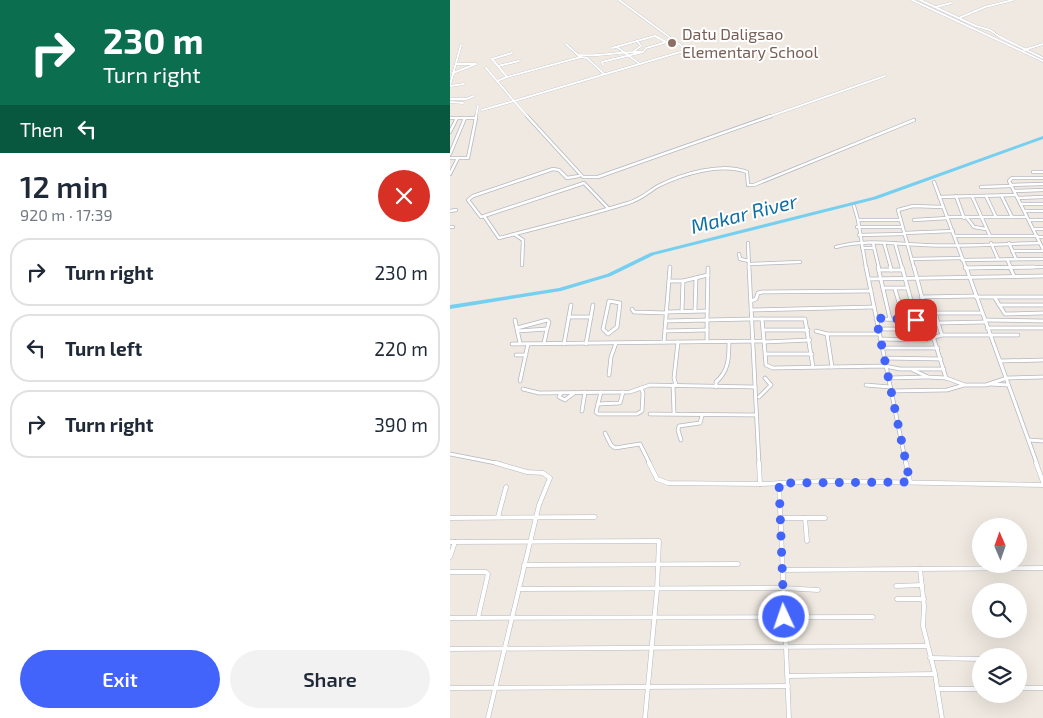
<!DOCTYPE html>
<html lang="en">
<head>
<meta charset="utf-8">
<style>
	:root { --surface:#fff; --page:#f2f2f3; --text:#1f2937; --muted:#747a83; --line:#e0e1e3; --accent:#4264fb }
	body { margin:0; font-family:"Exo 2",sans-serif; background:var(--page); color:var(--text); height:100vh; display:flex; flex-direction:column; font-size:19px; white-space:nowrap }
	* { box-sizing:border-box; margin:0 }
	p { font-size:16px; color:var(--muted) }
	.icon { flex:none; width:28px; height:28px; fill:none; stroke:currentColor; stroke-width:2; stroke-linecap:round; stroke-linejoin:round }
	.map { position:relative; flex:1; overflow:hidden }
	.panel { display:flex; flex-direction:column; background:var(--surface); width:450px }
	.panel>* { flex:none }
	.banner { background:#0b6e4f; color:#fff; overflow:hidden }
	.needle { width:32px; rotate:358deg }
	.fabs { position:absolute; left:522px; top:518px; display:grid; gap:10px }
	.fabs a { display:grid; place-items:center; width:55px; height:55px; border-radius:50%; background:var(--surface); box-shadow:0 5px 20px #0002; font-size:25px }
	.pin { position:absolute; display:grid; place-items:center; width:42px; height:42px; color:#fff; margin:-21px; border-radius:10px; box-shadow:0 2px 8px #0006 }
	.me { position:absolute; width:55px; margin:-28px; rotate:357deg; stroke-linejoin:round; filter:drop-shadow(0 0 4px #0008) }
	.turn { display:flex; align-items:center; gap:18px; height:105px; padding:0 20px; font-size:22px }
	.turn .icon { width:65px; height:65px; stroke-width:2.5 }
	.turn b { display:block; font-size:35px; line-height:42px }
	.then { display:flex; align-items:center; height:48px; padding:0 20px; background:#0003; gap:10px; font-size:19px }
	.round { display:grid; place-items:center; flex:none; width:52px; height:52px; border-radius:26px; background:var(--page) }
	.headline { display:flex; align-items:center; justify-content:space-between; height:85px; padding:0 20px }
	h1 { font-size:30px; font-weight:600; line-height:38px }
	.cta { display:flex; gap:10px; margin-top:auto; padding:10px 20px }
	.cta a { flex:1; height:58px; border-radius:30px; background:var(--accent); color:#fff; font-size:20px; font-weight:600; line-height:58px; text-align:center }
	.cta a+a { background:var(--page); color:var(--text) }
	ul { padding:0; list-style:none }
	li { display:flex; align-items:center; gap:15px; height:68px; margin:0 10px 8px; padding:0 10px; border:2px solid var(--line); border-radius:20px }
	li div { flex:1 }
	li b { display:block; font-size:19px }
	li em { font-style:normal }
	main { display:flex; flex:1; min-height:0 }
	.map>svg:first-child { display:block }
</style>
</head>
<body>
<main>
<section class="panel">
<div class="banner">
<div class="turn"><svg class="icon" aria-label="right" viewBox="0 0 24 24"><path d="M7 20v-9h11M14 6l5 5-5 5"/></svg><div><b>230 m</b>Turn right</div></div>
<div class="then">Then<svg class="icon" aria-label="left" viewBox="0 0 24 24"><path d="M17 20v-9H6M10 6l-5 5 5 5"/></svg></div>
</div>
<div class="headline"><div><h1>12 min</h1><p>920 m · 17:39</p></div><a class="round" style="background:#d93025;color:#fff"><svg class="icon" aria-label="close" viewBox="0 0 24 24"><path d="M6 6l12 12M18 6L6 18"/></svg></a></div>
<ul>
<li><svg class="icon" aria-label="right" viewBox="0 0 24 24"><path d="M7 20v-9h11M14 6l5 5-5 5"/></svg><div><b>Turn right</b></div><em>230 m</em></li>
<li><svg class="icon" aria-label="left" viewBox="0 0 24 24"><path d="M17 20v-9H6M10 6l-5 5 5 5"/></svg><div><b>Turn left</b></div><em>220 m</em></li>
<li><svg class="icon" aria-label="right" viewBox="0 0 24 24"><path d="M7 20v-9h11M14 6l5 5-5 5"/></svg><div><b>Turn right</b></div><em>390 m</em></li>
</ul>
<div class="cta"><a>Exit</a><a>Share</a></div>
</section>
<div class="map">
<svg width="593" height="718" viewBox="0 0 593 718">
	<rect width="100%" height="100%" fill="#efe9e1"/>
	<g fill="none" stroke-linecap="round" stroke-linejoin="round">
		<polygon fill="#75cff0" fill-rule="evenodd" points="593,136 593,139 427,199 204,255 161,276 111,291 0,309 0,305 109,288 157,274 200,253 423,197"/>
		<g stroke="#b4b7c1" stroke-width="2.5">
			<g id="street-far3">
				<polyline points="462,0 593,61"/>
				<polyline points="470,0 526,26 540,30 550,37 593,58"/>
				<polyline points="486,7 501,3"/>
				<polyline points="509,18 535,7 563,0"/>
				<polyline points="116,44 130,57 137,58 154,74"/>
				<polyline points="167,47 190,64"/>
				<polyline points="162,48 205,36 216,42"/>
				<polyline points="574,50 593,44"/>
				<polyline points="184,51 191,46 188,42"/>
				<path d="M 128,55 C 150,57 169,51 191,52"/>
				<polyline points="153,65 152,62 193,52 196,48 224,40"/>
				<polyline points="48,66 42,59 62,53"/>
				<polyline points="3,73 26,64 6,64"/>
				<polyline points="57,77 131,57"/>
				<polyline points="47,81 57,77 48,66 69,61"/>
				<polyline points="0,85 11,45"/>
				<polyline points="0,86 14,84"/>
				<polyline points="0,99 16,99 24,96"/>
				<polyline points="0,102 13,103"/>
				<polyline points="32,110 64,101 36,68"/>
				<polyline points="26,117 28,106"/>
				<polyline points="78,117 64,101 237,50 169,0"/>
				<polyline points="318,117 435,76"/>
			</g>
		</g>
		<g stroke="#b4b7c1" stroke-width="4">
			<g id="street-far2">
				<polyline points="77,116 133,177 148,177 321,116"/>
				<polyline points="0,118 26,118 18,158 0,158"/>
				<polyline points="26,118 26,116"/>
				<polyline points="0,132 7,118"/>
				<polyline points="0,154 15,118"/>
				<polyline points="583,172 593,172"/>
				<polyline points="0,174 8,158"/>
				<polyline points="129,176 117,178 109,170 103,169 23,196 18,200 31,217 134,183 158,208"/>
				<polyline points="593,178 562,178 559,181 593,249"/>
				<polyline points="484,182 516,268"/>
				<polyline points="561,185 593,184"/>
				<polyline points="531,187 561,186"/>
				<polyline points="564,191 593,190"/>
				<polyline points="551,195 562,217"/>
				<polyline points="506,196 514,218"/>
				<polyline points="522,196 540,236"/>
				<polyline points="536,196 546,217"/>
				<polyline points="489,197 566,195"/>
				<polyline points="568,198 593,197"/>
				<polyline points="571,204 593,204"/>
				<polyline points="404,206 408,220"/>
				<polyline points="0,211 6,210"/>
				<polyline points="575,211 593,211"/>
				<path d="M 34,216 L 49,238 C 92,227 136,216 178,203 C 190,200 198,192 208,186 C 232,174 271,162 297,172 L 298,185 L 304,185 L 464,120"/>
				<polyline points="498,217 577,217"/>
				<polyline points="517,218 524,227 536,229"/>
				<polyline points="464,220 498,218"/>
				<polyline points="580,220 593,220"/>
				<polyline points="0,227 3,227"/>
				<polyline points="407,227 452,227"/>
				<polyline points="584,229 593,229"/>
				<polyline points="454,233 503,231"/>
				<polyline points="64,234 73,240 72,265"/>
				<polyline points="409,235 454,234"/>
				<polyline points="505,236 587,236"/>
				<polyline points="587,237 593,237"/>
				<polyline points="298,243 299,268"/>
				<polyline points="423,243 429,268"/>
				<polyline points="434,243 441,268"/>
				<polyline points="445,243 452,268"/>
				<polyline points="541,243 548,259"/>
				<polyline points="559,243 566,259"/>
				<path d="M 386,247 C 416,239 444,244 474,245 C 512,247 552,244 590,243"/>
				<polyline points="412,248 424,248"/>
				<polyline points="562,251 593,251"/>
				<polyline points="289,254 290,259 299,261"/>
				<polyline points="461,259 512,258"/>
				<polyline points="557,259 561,268"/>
				<polyline points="512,260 593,259"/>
				<polyline points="299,264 350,262"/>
				<polyline points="416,268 408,220 450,220"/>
				<polyline points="464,268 448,210 463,206 493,207"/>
				<polyline points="515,268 593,267"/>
			</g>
		</g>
		<g stroke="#b4b7c1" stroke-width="4.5">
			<g id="street-far1">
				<polyline points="299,267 309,464"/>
				<polyline points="416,267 456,464"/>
				<polyline points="428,267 440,319"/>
				<polyline points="440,267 441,270"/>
				<polyline points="452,267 466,319"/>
				<polyline points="516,267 587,464"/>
				<polyline points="560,267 564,276"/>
				<polyline points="258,268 257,320 301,319"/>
				<polyline points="515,268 584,267"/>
				<polyline points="429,270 453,270"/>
				<polyline points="419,279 593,276"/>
				<polyline points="219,281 233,281 258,275"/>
				<polyline points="433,288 457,288"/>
				<polyline points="445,289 454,319"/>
				<polyline points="471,297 525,296"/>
				<polyline points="526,297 593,297"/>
				<polyline points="545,298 555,314 593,313"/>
				<polygon points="159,301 170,303 167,327 158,334 153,329"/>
				<polyline points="301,301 306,299 308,293 312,292 421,291"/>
				<polyline points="549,305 593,305"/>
				<polyline points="182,309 184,312 216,313"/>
				<polyline points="232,310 233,281"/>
				<polyline points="245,310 246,278"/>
				<polyline points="301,310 424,307"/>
				<polyline points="216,312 257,311"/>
				<polyline points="476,313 532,313"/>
				<polyline points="485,313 488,323 535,322"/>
				<polyline points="119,317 141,317"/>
				<polyline points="301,319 312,319"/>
				<polyline points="426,319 478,320 464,267"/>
				<polyline points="65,320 70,343"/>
				<polyline points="478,320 496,378"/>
				<polyline points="535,320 593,321"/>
				<polyline points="216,321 257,320 257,341"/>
				<polyline points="488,323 492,335"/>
				<polyline points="67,328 97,320 99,322 97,329"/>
				<polyline points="537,328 593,328"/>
				<polyline points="428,329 482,329"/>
				<polyline points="313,330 312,319 355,319 363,367"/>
				<polyline points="68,331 97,329 94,343"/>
				<polyline points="215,331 257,330"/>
				<polyline points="366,331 377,334 429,334"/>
				<polyline points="377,334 382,367"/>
				<polyline points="430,339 475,340 492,335 568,335"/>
				<polyline points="314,341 316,365 323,368 435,366 450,369 494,369"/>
				<polyline points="214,342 220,267"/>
				<polyline points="314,342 360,340"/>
				<polyline points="62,344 314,341 313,330 358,330"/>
				<polyline points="114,344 121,305"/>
				<polyline points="136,344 143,305"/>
				<polyline points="432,348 488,348"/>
				<polyline points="316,354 362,354"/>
				<polyline points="66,355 76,355"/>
				<polyline points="434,358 491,359"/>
				<polyline points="550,361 593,360"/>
				<polyline points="463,370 478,377 496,378 515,385 536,385 557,378 593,377"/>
				<polyline points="159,375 161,357 166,343"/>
				<polyline points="438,378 478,377"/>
				<polyline points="70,381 78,344"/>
				<polyline points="540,384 558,385"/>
				<polyline points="223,385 224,413"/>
				<polyline points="226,385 224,378 228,342"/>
				<polyline points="416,385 440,387"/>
				<path d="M 266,387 L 266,382 C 279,371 279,357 279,341"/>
				<polyline points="73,389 89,393 180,392 200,385 305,387"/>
				<polyline points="441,391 497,390 514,385"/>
				<polyline points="151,392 146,412 148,414 187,414 192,411 193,393 191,388"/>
				<polyline points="111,393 109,397 115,400 124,393"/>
				<polyline points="309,397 321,385 315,378"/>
				<polyline points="148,404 170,403 173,392"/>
				<polyline points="132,411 135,392"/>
				<polyline points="200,414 306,415"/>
				<polyline points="155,433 161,445 165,448 190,444 200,464"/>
				<polyline points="231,440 228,430 229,426 250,423 252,416"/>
				<polyline points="579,440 593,441"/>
				<polyline points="0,454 51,464"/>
			</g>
		</g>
		<g stroke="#b4b7c1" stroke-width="5">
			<g id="street">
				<polyline points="199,463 207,479 218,483 310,484 374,481 593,485"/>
				<polyline points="309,463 310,484"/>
				<polyline points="456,463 460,482"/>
				<polyline points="586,463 593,482"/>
				<polyline points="329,483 339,718"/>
				<polyline points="48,517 56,487"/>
				<polyline points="0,518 145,517"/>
				<polyline points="330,518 375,518"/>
				<polyline points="355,518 357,541"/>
				<polyline points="0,542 209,541 207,590 195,718"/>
				<polyline points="0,557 5,542"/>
				<polyline points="74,565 288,564"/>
				<polyline points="470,569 474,606 473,626 485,674 492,718"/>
				<polyline points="332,570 593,568"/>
				<polyline points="0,572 36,572 38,574 28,618"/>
				<polyline points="446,586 472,585"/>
				<polyline points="69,589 333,588 368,590"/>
				<polyline points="447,599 474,599"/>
				<polyline points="0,618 423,617"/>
				<polyline points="0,649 477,646"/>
				<polyline points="480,658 531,659"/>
				<polyline points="338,676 485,674"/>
				<polyline points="0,688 338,686"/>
				<polyline points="569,688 593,688"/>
				<polyline points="487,689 531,689"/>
				<polyline points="38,718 89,505 100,478 93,473 77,472 46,463"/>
			</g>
		</g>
		<use href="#street-far3" stroke="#fff" stroke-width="2"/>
		<use href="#street-far2" stroke="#fff" stroke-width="2.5"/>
		<use href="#street-far1" stroke="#fff" stroke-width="3"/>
		<use href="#street" stroke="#fff" stroke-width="4"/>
	</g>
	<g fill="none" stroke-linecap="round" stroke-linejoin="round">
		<polyline stroke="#4264fb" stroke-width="9" stroke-dasharray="0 16.2" points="334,617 329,483 460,482 426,318 466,320"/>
	</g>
	<circle fill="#8d6e63" stroke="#fff" stroke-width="2" cx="222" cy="43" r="5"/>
	<g text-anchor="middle" stroke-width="4" stroke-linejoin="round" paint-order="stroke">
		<g font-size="16" fill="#785e54" stroke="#fff" text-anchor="start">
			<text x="232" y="40">Datu Daligsao<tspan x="232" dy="18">Elementary School</tspan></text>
		</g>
		<g font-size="20" font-style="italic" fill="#0d6fa3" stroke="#fff">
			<text transform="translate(294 214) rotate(-14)" y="7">Makar River</text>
		</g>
	</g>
</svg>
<div class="fabs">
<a><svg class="needle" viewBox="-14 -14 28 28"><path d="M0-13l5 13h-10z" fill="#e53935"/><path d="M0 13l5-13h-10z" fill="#747a83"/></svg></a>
<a><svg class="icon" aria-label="search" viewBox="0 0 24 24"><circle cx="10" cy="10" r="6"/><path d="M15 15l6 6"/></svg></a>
<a><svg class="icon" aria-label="layers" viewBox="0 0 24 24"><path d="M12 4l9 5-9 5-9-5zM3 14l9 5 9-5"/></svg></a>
</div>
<div class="pin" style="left:466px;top:320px;background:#d93025"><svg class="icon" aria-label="arrive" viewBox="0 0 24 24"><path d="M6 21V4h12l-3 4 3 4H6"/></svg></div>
<svg class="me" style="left:334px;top:617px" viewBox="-20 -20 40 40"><circle r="17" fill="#4264fb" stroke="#fff" stroke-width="3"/><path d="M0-11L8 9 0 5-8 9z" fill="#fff"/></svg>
</div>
</main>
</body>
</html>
